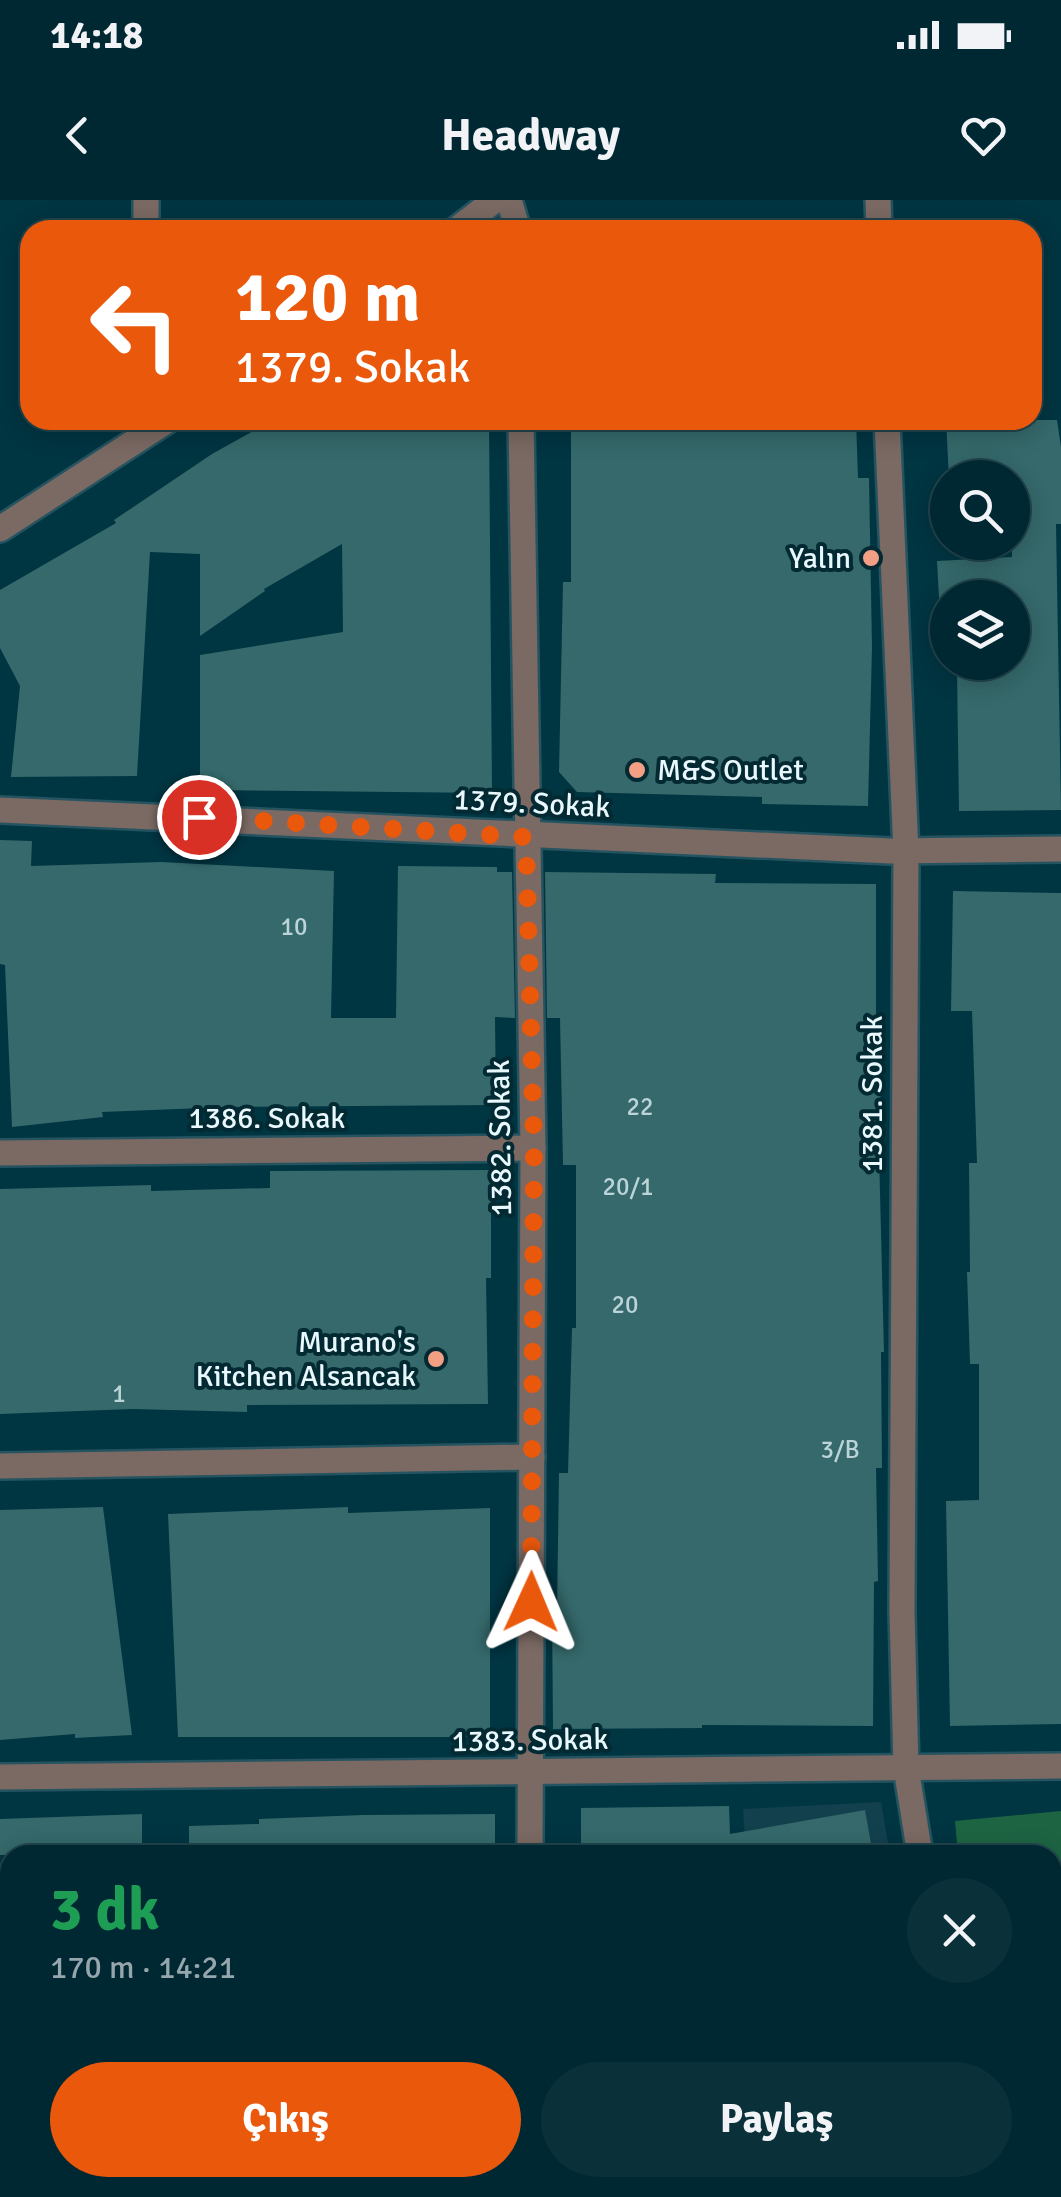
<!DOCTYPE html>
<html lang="tr">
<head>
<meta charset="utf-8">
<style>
	:root { --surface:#002832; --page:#0a303a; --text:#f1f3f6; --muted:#95a6ac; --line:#22444d; --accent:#ea580c }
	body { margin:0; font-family:Signika,sans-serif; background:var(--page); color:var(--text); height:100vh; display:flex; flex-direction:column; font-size:38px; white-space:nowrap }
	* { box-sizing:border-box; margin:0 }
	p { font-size:32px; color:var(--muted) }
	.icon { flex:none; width:55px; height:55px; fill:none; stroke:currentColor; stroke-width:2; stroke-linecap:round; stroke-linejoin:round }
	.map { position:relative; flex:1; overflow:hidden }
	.drawer { position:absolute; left:0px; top:1645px; width:1062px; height:352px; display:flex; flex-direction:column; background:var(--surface); border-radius:30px 30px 0 0; box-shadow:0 5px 25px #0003,0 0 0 2px var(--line) }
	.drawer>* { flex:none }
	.banner { position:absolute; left:20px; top:20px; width:1022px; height:210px; border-radius:30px; box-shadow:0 5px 25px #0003,0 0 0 2px var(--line); background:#ea580c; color:#fff; overflow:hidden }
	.fabs { position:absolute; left:930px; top:260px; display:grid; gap:20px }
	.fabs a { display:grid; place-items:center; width:100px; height:100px; border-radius:50%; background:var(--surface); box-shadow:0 5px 25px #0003,0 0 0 2px var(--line); font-size:50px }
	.pin { position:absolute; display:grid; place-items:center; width:85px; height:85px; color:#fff; margin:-42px; border:5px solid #fff; border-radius:50%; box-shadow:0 2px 10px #0007 }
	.me { position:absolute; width:110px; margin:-55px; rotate:1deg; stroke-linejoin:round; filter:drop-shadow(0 0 8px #0008) }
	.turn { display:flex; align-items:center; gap:35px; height:210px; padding:0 50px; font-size:45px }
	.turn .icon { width:130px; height:130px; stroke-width:2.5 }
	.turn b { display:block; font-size:70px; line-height:85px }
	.round { display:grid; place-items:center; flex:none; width:105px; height:105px; border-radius:52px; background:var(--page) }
	.overview { display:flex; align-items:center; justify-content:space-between; height:170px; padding:0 50px }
	h1 { font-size:60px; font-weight:700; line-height:75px; color:#1e9e55 }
	.primary-button { display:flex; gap:20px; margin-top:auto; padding:20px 50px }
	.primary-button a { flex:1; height:115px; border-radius:60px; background:var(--accent); color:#fff; font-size:40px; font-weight:700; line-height:115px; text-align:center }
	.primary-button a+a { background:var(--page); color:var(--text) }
	.status { display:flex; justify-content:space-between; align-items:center; height:70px; padding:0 50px; background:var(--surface); direction:ltr }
	.status svg { height:28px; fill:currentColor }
	header { display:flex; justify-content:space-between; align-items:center; height:130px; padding:0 50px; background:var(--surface); font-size:45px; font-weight:700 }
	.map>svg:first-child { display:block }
</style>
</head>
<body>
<div class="status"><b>14:18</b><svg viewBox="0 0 49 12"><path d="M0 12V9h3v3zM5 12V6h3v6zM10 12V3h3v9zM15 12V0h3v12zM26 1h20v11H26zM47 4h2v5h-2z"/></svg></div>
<header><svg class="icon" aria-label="back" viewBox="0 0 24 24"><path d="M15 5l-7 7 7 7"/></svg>Headway<svg class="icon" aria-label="heart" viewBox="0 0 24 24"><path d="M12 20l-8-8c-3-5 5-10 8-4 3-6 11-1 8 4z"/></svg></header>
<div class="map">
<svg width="1061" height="1997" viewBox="0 0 1061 1997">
	<rect width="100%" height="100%" fill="#003542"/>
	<g fill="#12414d">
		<polygon points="881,1602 890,1655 746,1655 743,1609"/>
		<polygon points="675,1988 948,1988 949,1997 673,1997"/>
	</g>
	<polygon fill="#1d6443" points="1061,1611 1061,1848 1053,1849 1052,1655 958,1655 955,1621"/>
	<g fill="#35696b">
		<polygon points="273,220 489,220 492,593 200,590 200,455 343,432 342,344 264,389 265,391 200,436 200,354 150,352 137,576 11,577 20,486 0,448 0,390 116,323 114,320 212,254"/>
		<polygon points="571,220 856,220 858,278 869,278 872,448 868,606 762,604 762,597 577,592 559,572 563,382 571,382"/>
		<polygon points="946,220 1057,220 1061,247 1061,324 1056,324 1061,610 959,611 957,469 1012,469 1012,398 939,398 937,361 1012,357 1012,278 949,278"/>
		<polygon points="0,640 32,641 31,666 161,662 334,671 331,818 396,818 398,666 497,667 497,672 512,672 515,818 495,817 496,905 228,907 102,912 103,917 12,927 5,765 0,764"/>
		<polygon points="545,672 716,674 715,683 876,684 876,840 882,840 879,952 884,1152 881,1152 882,1268 876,1268 878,1381 874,1382 873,1526 702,1525 702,1528 553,1529 552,1410 557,1410 559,1273 568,1273 572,1128 576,1128 576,965 563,965 560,818 547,818"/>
		<polygon points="953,691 1061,693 1061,1524 950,1526 946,1301 979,1300 979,1164 970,1164 967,1072 970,1072 969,963 977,963 972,811 951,811"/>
		<polygon points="491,970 491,1078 486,1078 488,1204 247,1205 247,1212 133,1209 0,1214 0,989 151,985 151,991 270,988 270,971"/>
		<polygon points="103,1307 132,1535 75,1538 75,1534 0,1540 0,1310"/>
		<polygon points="348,1307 348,1313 490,1308 490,1537 178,1537 168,1314"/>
		<polygon points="729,1606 730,1634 865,1610 873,1655 581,1655 581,1608"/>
		<polygon points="142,1614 142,1655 0,1655 0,1619"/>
		<polygon points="495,1614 495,1655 189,1655 189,1626 259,1624 259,1619 363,1615"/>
	</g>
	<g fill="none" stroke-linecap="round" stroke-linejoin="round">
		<g stroke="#255460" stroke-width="30">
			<g id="minor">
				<polyline points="146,0 146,30"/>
				<polyline points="509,0 518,30"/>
				<polyline points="878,0 879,30"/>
				<polyline points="456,30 495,0"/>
				<polyline points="521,220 533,948 530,1655"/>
				<polyline points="887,220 906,652 902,1412 906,1568 920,1655"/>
				<polyline points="0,329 168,220"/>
				<polyline points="0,610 891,651 1061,649"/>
				<polyline points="0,953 533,948"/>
				<polyline points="0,1266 532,1257"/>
				<polyline points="0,1577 1061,1566"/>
				<polyline points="0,1967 10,1970"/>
				<polyline points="58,1988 85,1997"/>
				<polyline points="537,1988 537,1997"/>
				<polyline points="974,1988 975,1997"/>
			</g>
		</g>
		<g stroke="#255460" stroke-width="30">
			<g id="major">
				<polyline points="0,1908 10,1915"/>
				<polyline points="114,1988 128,1997"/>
			</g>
		</g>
		<use href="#minor" stroke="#7b6963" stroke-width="25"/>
		<use href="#major" stroke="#c7a195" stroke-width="25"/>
	</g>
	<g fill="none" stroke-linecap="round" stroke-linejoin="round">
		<polyline stroke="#ea580c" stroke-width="18" stroke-dasharray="0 32.4" points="199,617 526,637 534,948 531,1402"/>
	</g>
	<g fill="#f39f84" stroke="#032a33" stroke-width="4">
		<circle cx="871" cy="358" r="10"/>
		<circle cx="637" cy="570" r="10"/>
		<circle cx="436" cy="1159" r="10"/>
	</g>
	<g text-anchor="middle" stroke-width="8" stroke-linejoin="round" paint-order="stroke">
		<g font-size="25" fill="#bcd4d8">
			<text x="294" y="735">10</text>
			<text x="640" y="915">22</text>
			<text x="628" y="995">20/1</text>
			<text x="625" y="1113">20</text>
			<text x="119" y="1202">1</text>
			<text x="840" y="1258">3/B</text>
		</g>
		<g font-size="30" fill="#e9f8fd" stroke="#032a33" text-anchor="end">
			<text x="851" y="368">Yalın</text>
			<text x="657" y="580" text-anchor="start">M&amp;S Outlet</text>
			<text x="416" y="1152">Murano's<tspan x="416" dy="34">Kitchen Alsancak</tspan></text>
		</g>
		<g font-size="30" fill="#e9f8fd" stroke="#032a33">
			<text transform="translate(532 603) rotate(3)" y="10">1379. Sokak</text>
			<text transform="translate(872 894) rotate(-90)" y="10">1381. Sokak</text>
			<text x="267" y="928">1386. Sokak</text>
			<text transform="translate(500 938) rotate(-91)" y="10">1382. Sokak</text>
			<text transform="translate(530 1540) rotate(-1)" y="10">1383. Sokak</text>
		</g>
	</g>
</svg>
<div class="fabs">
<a><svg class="icon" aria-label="search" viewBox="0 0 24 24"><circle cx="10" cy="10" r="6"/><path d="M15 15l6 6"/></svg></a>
<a><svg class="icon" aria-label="layers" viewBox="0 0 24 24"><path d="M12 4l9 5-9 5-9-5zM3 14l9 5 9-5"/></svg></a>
</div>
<div class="pin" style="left:199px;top:617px;background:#d93025"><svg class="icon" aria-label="arrive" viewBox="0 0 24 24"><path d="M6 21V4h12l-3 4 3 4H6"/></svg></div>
<svg class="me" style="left:531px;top:1402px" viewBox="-20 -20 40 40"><path d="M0-17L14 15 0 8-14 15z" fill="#ea580c" stroke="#fff" stroke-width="4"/></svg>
<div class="banner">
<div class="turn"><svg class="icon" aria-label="left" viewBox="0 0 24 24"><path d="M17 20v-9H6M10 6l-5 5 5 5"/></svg><div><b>120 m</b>1379. Sokak</div></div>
</div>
<section class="drawer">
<div class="overview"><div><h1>3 dk</h1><p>170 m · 14:21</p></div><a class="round"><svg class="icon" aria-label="close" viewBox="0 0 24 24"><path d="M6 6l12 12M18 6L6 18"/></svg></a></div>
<div class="primary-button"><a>Çıkış</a><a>Paylaş</a></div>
</section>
</div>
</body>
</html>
